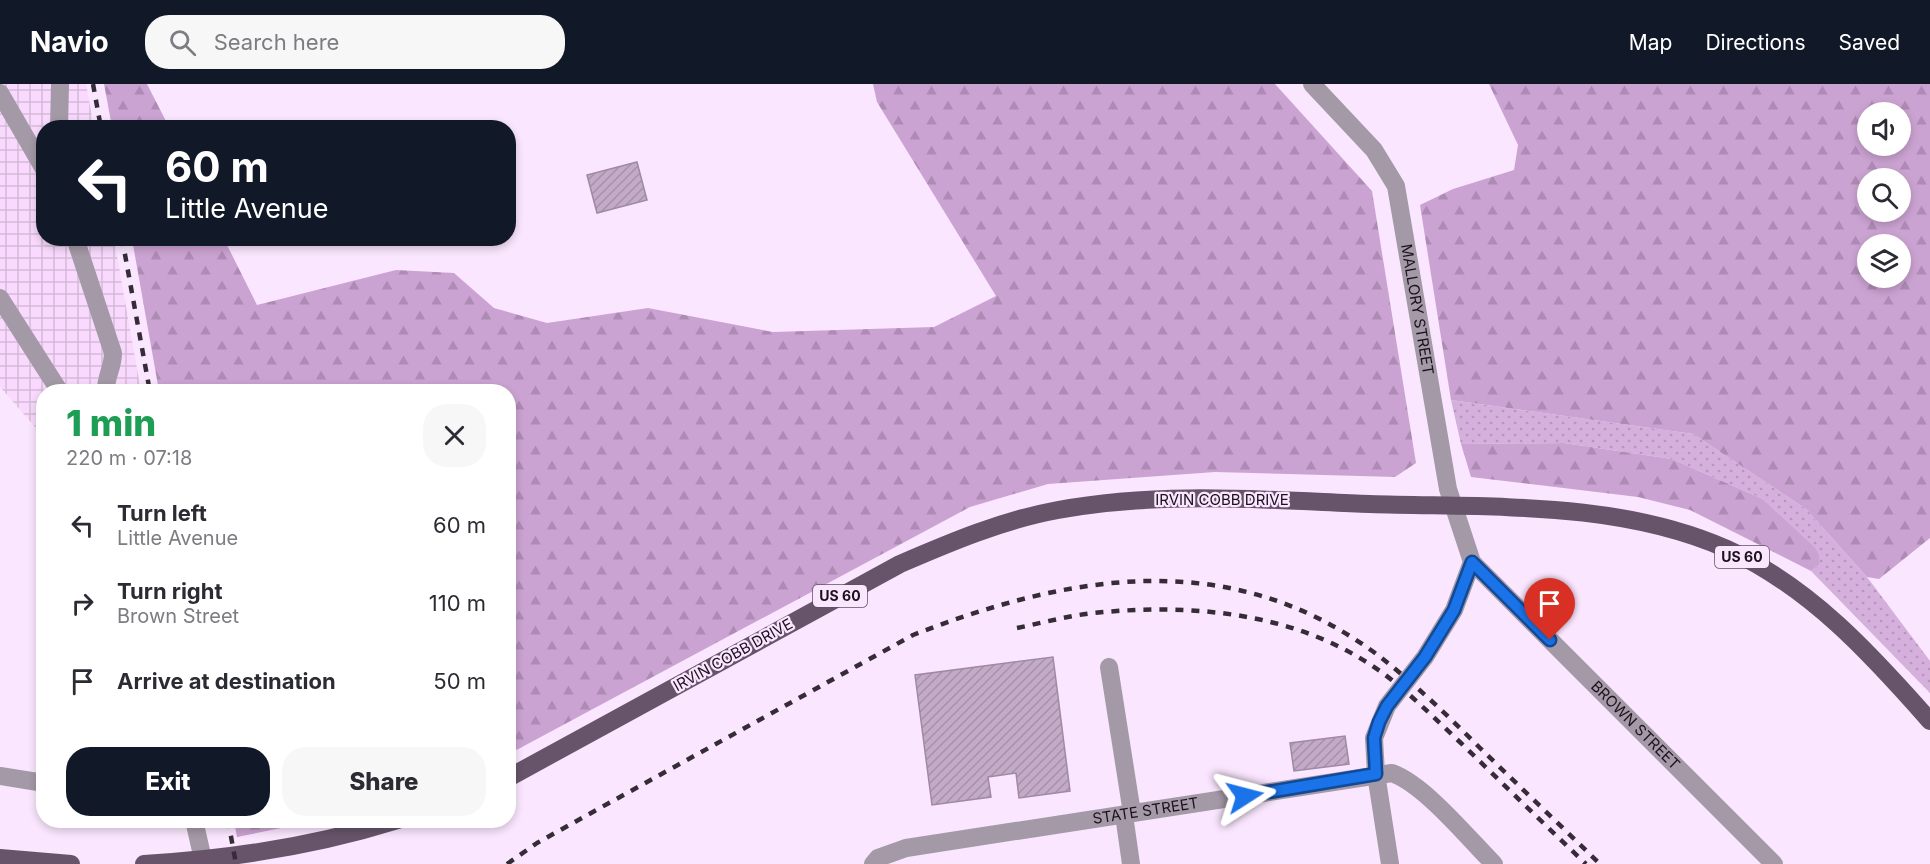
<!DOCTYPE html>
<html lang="en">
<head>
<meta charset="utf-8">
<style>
	:root { --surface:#fff; --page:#f7f7f7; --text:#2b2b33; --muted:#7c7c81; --accent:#111827 }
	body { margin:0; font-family:Inter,sans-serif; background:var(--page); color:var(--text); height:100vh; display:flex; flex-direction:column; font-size:22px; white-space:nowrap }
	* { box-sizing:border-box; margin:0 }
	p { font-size:20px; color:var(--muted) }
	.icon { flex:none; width:33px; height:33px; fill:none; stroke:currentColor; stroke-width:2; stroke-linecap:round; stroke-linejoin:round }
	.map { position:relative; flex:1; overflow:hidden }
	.side { position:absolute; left:36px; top:300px; width:480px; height:444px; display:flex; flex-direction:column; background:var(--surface); border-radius:24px; box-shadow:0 3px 9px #0003 }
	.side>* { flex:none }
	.banner { position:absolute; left:36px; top:36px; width:480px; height:126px; border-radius:24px; box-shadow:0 3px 9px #0003; background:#111827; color:#fff; overflow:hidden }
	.tools { position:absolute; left:1857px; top:18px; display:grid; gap:12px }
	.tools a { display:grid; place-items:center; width:54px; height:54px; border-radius:50%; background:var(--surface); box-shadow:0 3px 9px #0003; font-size:30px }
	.pin { position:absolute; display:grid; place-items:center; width:51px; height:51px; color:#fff; margin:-62px -26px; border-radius:50% 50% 50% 0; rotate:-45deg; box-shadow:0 0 6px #0007 }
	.pin .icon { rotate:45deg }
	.me { position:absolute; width:66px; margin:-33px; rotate:81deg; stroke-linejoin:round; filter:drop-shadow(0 0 4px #0008) }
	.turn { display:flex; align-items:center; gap:21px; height:126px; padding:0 30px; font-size:27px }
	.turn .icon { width:78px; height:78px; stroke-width:2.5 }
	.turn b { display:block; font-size:42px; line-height:51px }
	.round { display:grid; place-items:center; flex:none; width:63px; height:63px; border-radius:24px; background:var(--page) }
	.summary { display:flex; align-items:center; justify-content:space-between; height:102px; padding:0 30px }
	h1 { font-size:36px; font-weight:800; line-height:45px; color:#1e9e55 }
	.button { display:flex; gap:12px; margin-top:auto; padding:12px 30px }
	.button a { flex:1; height:69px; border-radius:24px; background:var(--accent); color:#fff; font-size:24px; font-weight:800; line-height:69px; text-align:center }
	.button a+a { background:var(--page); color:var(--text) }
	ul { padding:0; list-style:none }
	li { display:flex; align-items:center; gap:18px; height:78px; padding:0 30px }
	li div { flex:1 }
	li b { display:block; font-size:22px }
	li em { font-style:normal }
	header { display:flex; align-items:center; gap:36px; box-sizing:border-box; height:84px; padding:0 30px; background:var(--accent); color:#fff }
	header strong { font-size:28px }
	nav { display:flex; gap:33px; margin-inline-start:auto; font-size:21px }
	.search { width:420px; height:54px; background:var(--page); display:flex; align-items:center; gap:15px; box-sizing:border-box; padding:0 21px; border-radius:24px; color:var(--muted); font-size:22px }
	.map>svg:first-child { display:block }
</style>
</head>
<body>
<header>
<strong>Navio</strong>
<div class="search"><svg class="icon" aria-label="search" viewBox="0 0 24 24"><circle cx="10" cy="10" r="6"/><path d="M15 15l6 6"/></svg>Search here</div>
<nav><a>Map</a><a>Directions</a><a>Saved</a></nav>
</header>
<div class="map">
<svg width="1930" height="780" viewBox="0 0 1930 780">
	<defs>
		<pattern id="industrial-grid" width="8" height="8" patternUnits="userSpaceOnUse" patternTransform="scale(1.5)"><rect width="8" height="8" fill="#f9dafe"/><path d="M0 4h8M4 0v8" fill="none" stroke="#d5bad9"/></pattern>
		<pattern id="grass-dots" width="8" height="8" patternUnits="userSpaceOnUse" patternTransform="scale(1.5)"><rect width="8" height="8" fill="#d5b0dc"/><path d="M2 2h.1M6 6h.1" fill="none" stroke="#b696bc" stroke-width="1.8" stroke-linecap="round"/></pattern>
		<pattern id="forest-firs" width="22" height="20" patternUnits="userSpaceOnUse" patternTransform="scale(1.5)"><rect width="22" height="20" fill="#cba3d2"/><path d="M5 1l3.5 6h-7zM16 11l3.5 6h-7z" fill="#ae8bb4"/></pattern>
		<pattern id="building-hatch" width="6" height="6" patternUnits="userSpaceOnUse" patternTransform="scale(1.5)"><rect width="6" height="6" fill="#c3aac7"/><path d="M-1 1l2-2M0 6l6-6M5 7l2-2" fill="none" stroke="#a791aa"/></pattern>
	</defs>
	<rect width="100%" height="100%" fill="#fae6fe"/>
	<polygon fill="url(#industrial-grid)" points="0,0 86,0 94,43 44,44 44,154 114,155 141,307 44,308 43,352 0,303"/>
	<polygon fill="url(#grass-dots)" points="1451,316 1693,350 1806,425 1867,493 1930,577 1930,609 1811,487 1819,481 1814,462 1763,415 1672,375 1564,359 1461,360"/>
	<g fill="url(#forest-firs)" fill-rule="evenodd">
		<polygon points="104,0 147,0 169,43 112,43"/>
		<polygon points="873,0 1275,0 1372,107 1416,379 1395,393 1215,388 1048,400 970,423 509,670 508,308 159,307 132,155 224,155 257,221 396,186 454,189 494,224 547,239 648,224 773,248 934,243 996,212 877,18"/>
		<path d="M 1489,0 L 1930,0 L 1930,454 L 1879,495 L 1867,493 L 1806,425 L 1693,350 L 1451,316 L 1420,121 L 1453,105 L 1514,86 L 1518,61 ZM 1868,28 L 1900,28 L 1900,62 L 1868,62 ZM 1900,94 L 1900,128 L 1868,128 L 1868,94 ZM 1868,160 L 1900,160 L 1900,194 L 1868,194 Z"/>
		<polygon points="1564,359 1672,375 1763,415 1814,462 1819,471 1819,481 1811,487 1690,426 1638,413 1471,393 1461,360"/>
		<polygon points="234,737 234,736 316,737 237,753"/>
	</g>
	<g fill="url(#building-hatch)" stroke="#a089a4" stroke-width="1.5">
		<polygon points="479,37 481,44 457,44"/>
		<polygon points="637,78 647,116 597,129 587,91"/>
		<polygon points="1053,573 1070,707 1019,714 1016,689 988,693 991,713 932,721 915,591"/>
		<polygon points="1345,652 1349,680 1294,687 1290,659"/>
	</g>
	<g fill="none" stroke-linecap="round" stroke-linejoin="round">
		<g stroke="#a499a6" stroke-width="18">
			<path id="s1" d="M 1312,0 L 1374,66 L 1396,102 L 1448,405 L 1472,478 L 1774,780"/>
			<polyline points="0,9 44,85"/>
			<polyline points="59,44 60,0"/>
			<path d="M 75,154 L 113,269 C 113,284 105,294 106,308"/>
			<polyline points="0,214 60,308"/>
			<polyline points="1109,583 1132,729"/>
			<polyline points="0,692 44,699"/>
			<polyline points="1124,731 1131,780"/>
			<polyline points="194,736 204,780"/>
			<path id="s2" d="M 873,780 L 878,774 L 906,764 L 1392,689 C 1425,701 1468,754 1494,780"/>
			<polyline points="1390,780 1376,690 1374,654 1387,622 1425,573 1454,526 1472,478"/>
		</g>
		<g stroke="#67546a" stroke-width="18">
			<path d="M 508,694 L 900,480 C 951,458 1003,436 1058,426 C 1160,407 1266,416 1370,420 C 1489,424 1616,416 1727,465 C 1810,503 1871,570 1930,637"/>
			<polyline points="0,774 71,780"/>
			<path d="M 144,780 C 231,775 315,762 398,736"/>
		</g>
		<g stroke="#362c38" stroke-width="4.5" stroke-dasharray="8 8" stroke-linecap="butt">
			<polyline points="93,0 101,44"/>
			<polyline points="122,154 150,308"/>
			<path d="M 1017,544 C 1042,539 1067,532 1093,529 C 1193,519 1300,528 1384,590 C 1412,611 1436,636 1462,660 C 1503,700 1544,740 1586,780"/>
			<polyline points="228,736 236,780"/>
			<path d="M 507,780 L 537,759 L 600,724 L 913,551 C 1070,490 1229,462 1375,569 C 1412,597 1446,630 1479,663 C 1519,702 1560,741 1600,780"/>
		</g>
	</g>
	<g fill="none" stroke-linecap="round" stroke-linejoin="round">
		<g stroke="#114b97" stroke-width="15">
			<polyline id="route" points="1245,712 1376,690 1374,654 1379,638 1387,622 1425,573 1454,526 1472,478 1550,556"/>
		</g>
		<use href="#route" stroke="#1a73e8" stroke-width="10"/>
	</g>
	<g text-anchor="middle" stroke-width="4.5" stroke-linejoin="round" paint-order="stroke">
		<g fill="#fae6fe" stroke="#5d515f" stroke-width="1.5">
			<rect x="1715" y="462" width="54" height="22" rx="4.5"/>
			<rect x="813" y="501" width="54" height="22" rx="4.5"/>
		</g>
		<g font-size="14" font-weight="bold" fill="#1a111b">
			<text x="1742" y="478">US 60</text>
			<text x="840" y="517">US 60</text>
		</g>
		<g font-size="15" fill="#1a111b" stroke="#fae6fe">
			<text dy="5" stroke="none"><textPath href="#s1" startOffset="258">MALLORY STREET</textPath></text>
			<text x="1222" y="421">IRVIN COBB DRIVE</text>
			<text transform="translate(733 571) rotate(-29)" y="5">IRVIN COBB DRIVE</text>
			<text dy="5" stroke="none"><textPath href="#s1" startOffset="748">BROWN STREET</textPath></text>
			<text dy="5" stroke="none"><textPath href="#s2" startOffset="280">STATE STREET</textPath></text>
		</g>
	</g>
</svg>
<div class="tools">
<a><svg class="icon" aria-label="sound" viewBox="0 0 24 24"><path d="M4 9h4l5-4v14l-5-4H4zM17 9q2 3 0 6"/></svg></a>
<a><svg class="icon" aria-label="search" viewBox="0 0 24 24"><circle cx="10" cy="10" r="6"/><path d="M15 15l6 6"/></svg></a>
<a><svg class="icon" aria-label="layers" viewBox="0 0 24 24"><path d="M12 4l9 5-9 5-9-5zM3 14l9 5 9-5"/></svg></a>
</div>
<div class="pin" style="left:1550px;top:556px;background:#d93025"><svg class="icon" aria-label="arrive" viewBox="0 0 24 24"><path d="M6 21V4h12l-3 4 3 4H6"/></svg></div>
<svg class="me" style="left:1245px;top:712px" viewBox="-20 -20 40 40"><path d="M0-17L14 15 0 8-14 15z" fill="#1a73e8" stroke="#fff" stroke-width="4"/></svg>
<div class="banner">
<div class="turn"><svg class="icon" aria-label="left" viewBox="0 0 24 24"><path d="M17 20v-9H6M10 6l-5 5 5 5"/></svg><div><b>60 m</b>Little Avenue</div></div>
</div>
<section class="side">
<div class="summary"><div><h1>1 min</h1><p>220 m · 07:18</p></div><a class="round"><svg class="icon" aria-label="close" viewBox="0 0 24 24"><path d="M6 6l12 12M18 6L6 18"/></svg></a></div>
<ul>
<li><svg class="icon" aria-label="left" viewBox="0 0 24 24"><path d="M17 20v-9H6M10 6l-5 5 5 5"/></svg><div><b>Turn left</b><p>Little Avenue</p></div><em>60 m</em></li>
<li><svg class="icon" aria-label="right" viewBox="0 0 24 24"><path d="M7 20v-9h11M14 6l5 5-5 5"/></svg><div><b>Turn right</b><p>Brown Street</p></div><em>110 m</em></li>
<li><svg class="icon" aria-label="arrive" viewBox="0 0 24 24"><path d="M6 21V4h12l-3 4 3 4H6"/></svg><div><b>Arrive at destination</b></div><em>50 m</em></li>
</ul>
<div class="button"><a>Exit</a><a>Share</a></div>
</section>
</div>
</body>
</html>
